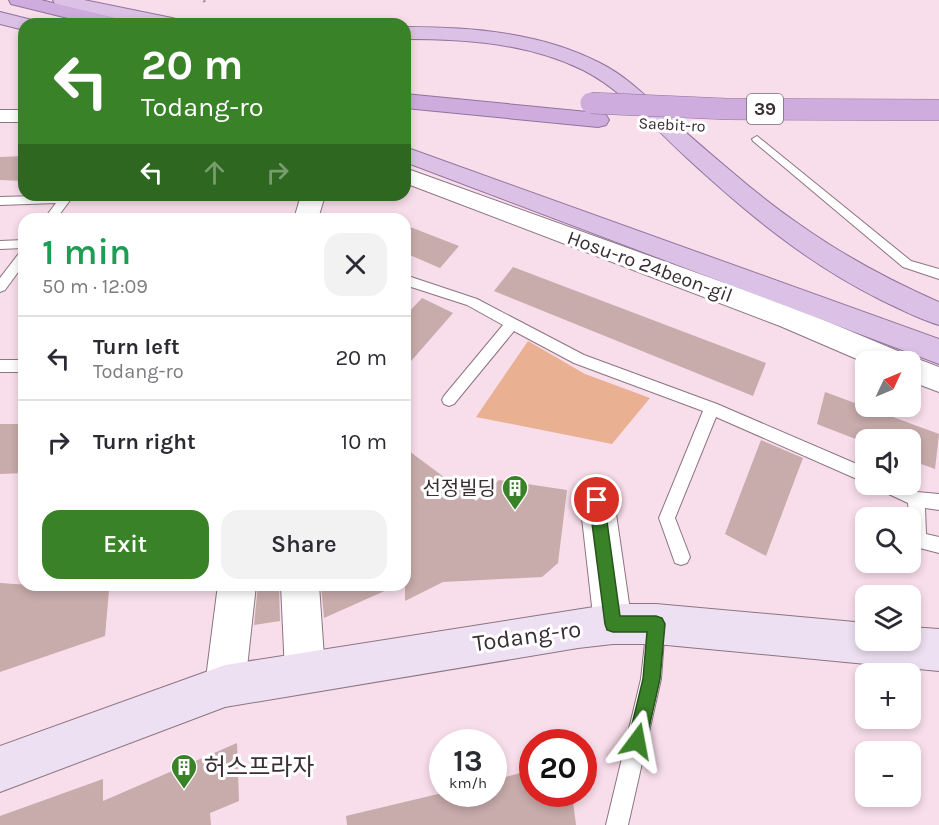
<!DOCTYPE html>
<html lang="en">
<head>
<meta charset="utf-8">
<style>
	:root { --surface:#fff; --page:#f2f2f3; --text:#2b2b33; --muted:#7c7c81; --line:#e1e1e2; --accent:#3a8228 }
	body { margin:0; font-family:Karla,"Noto Sans KR",sans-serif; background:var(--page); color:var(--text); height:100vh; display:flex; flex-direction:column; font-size:22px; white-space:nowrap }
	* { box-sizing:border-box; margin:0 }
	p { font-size:20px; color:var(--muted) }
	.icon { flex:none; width:33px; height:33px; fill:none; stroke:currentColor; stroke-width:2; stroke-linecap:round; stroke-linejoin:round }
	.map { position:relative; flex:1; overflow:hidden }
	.panel { position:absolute; left:18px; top:213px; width:393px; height:378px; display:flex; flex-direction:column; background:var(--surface); border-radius:18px; box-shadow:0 3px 9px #0003 }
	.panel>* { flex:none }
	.banner { position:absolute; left:18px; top:18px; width:393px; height:183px; border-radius:18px; box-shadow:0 3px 9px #0003; background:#3a8228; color:#fff; overflow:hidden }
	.needle { width:39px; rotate:46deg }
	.buttons { position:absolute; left:855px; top:351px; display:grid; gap:12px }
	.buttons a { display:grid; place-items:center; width:66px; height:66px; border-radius:12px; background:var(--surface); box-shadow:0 3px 9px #0003; font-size:30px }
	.speed { position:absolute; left:429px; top:729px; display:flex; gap:12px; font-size:30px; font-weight:700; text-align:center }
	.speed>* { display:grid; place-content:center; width:78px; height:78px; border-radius:50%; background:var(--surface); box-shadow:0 3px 9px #0003; line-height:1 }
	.speed small { font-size:15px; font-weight:400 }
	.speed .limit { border:9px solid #d22; background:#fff; color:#111 }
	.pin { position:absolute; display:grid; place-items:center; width:51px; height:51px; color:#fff; margin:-26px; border:3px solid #fff; border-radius:50%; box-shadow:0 2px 6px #0007 }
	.me { position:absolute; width:66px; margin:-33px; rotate:13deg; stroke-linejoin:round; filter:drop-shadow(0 0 4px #0008) }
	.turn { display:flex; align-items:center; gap:21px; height:126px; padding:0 24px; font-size:27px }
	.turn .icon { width:78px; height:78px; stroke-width:2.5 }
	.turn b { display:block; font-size:42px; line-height:51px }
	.lanes { display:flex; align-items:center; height:57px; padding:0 24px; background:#0003; justify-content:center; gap:30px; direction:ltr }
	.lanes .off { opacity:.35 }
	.round { display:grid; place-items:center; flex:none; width:63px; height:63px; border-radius:18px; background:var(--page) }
	.overview { display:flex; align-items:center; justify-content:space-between; height:102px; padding:0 24px }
	h1 { font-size:36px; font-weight:600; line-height:45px; color:#1e9e55 }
	.action { display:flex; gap:12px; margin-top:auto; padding:12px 24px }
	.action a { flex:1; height:69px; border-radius:18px; background:var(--accent); color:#fff; font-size:24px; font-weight:600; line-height:69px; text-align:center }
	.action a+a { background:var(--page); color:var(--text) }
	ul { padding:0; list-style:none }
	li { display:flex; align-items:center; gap:18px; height:84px; padding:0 24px; border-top:2px solid var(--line) }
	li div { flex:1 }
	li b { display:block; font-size:22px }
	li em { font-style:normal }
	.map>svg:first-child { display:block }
</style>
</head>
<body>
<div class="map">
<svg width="939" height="825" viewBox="0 0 939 825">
	<rect width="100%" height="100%" fill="#f8ddea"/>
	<polygon fill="#eab092" points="528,341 585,374 650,398 612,444 476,417"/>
	<g fill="#c8abab">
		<polygon points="24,156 24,181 0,180 0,157"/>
		<polygon points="405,225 459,246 440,268 405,253"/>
		<polygon points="513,267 766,363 753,396 494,291"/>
		<polygon points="422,298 453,313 405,368 405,316"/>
		<polygon points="825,392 939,434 935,469 910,460 910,440 858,440 817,424"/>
		<polygon points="0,424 24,424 24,473 0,474"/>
		<polygon points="761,440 803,458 766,556 725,534"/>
		<polygon points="405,448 476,501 499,480 567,490 558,563 542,577 443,582 405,601"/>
		<polygon points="0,583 109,590 105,636 0,672"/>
		<polygon points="258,585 279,585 280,621 254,625"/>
		<polygon points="321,585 398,585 324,618"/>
		<polygon points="237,743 239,801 210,813 211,825 0,825 0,816 103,779 103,801"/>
		<polygon points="532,770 532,794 572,794 576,825 347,825 346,816 438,794 494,794 494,780"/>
	</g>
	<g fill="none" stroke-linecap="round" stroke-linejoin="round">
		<g stroke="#8c7480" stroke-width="2">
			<g id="service">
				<polygon points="757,136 911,261 939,269 939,279 903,267 753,141 752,139"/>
				<polygon points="74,195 56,219 44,219 56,203 0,205 0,197"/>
				<polygon points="24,240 24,248 0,249 0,241"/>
				<polygon points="24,251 24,264 5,290 0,292 0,278 20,252"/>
				<polygon points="405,275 477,299 584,355 717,404 866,468 866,483 716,417 675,518 690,557 687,563 681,565 675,563 659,518 703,411 574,363 514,331 454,404 449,406 444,404 442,400 444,396 503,325 467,305 405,285"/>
				<rect x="0" y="360" width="24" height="12"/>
				<polygon points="876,484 902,484 917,492 939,494 939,510 925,508 926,534 939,537 939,553 912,546 908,503 878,489"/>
				<polygon points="656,616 663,618 665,625 661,679 628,825 606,825 641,679 647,625 649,618"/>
			</g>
		</g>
		<g stroke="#8c7480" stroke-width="2">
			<g id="minor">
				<rect x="0" y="110" width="24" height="12"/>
				<polygon points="405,168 800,310 905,354 906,357 910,356 939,367 939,392 910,381 910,362 866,363 780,326 405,183"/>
				<polygon points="301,195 325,195 318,219 294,219"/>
				<polygon points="597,484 609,489 614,500 632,624 627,638 613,643 599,638 594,624 580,500 585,489"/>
				<polygon points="218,585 256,585 245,686 239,700 225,706 211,700 205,686"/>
				<polygon points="281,585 319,585 325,672 319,686 305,692 291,686 285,672"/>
			</g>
		</g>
		<g stroke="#8c7480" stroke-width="2">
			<polygon id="secondary" points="613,604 656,604 866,623 866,640 910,640 910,627 939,629 939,671 656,644 613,644 578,648 225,707 0,792 0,746 225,665"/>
		</g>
		<g stroke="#93729d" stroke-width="2">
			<g id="primary">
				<polygon points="53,0 84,0 172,18 179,20 182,24 139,24 55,4"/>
				<polygon points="0,12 32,20 35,24 24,24 24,30 0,24"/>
				<path d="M 405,27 C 470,27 541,32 600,63 C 626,76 646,96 667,116 C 689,135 710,154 732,172 C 797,228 861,268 939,302 L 939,325 C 919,319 900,309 881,300 C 805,262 748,214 687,158 C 654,128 623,90 583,70 C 527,43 466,39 405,39 Z"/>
				<polygon points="405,147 939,339 939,364 405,162"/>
			</g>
		</g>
		<g stroke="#93729d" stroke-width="2">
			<g id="trunk">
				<polygon points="9,0 41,0 122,20 125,24 92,24 11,4"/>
				<polygon points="405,94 598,113 606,115 609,120 606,125 598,127 405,108"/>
			</g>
		</g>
		<polyline stroke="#ab96a0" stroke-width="2" stroke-dasharray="3 2" stroke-linecap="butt" points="203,2 206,0"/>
		<use href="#service" fill="#fff" fill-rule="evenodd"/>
		<use href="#minor" fill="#fff" fill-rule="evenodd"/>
		<use href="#secondary" fill="#ede0f2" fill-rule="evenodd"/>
		<use href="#primary" fill="#dbc1e6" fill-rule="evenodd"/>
		<use href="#trunk" fill="#cfacde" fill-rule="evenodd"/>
		<g stroke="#93729d" stroke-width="22" stroke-linecap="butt">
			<polyline id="trunk-bridge" points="591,103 727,109 939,110"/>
		</g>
		<use href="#trunk-bridge" stroke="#cfacde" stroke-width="21"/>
	</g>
	<polygon fill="#3a8228" stroke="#26541a" stroke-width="1.5" points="597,493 602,496 604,500 620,616 656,616 662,618 665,624 660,679 646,741 643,748 637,751 630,748 628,741 643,679 647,632 613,632 607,630 605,624 589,500 591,496"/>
	<defs>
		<g id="building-pin" transform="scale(1.35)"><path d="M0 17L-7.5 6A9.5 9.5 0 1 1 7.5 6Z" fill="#3a8228" stroke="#fff"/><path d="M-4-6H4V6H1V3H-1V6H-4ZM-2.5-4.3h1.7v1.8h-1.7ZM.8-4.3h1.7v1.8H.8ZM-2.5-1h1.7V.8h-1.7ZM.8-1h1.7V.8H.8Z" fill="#fff"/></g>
	</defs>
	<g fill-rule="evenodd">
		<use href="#building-pin" x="515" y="488"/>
		<use href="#building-pin" x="184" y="767"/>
	</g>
	<g text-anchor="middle" stroke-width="6" stroke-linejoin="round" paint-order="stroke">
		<g font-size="16" fill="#392e34" stroke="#fff">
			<text transform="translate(672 124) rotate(3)" y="6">Saebit-ro</text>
		</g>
		<rect fill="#fff" stroke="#746d71" stroke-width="1.5" x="747" y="94" width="36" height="30" rx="4.5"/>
		<g font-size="18" font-weight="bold" fill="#392e34">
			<text x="765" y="115">39</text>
		</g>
		<g font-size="20" fill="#392e34" stroke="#fff">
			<text transform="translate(650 266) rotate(20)" y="7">Hosu-ro 24beon-gil</text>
		</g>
		<g font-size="20" fill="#392e34" stroke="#fff" text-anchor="end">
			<text x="496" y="495">선정빌딩</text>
		</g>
		<g font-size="24" fill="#392e34" stroke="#fff">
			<text transform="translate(527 636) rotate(-8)" y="8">Todang-ro</text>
		</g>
		<g font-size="24" fill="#392e34" stroke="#fff" text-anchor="start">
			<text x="204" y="775">허스프라자</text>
		</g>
	</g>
</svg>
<div class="buttons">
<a><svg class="needle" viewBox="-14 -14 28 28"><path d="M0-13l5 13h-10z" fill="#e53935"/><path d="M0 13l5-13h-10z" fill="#7c7c81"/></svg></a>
<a><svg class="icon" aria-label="sound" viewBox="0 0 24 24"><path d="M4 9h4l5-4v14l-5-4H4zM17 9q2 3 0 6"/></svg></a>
<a><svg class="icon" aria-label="search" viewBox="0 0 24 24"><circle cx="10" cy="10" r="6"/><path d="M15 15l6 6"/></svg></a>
<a><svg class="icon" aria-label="layers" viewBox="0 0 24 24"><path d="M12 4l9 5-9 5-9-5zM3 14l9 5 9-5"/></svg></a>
<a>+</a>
<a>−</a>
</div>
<div class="speed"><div>13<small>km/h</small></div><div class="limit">20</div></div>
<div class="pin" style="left:597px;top:500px;background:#d93025"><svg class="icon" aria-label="arrive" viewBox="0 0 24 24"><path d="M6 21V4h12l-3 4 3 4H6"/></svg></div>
<svg class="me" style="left:637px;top:741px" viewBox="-20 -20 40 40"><path d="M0-17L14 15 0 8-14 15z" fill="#3a8228" stroke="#fff" stroke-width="4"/></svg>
<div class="banner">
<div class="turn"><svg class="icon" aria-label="left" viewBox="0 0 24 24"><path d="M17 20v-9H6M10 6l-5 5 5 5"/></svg><div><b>20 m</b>Todang-ro</div></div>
<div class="lanes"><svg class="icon" aria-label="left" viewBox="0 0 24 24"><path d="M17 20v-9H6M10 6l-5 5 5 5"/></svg><svg class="icon off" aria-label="ahead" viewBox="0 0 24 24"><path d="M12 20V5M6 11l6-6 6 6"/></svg><svg class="icon off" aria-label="right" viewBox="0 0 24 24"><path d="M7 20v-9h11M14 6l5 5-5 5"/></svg></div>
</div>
<section class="panel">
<div class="overview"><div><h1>1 min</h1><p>50 m · 12:09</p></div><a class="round"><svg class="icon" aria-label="close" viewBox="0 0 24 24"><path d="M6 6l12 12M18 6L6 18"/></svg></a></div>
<ul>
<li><svg class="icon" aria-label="left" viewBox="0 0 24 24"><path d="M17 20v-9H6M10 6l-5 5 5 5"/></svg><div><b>Turn left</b><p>Todang-ro</p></div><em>20 m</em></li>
<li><svg class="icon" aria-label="right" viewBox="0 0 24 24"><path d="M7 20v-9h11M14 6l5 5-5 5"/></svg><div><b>Turn right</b></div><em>10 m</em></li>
</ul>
<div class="action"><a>Exit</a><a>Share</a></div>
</section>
</div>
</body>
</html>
